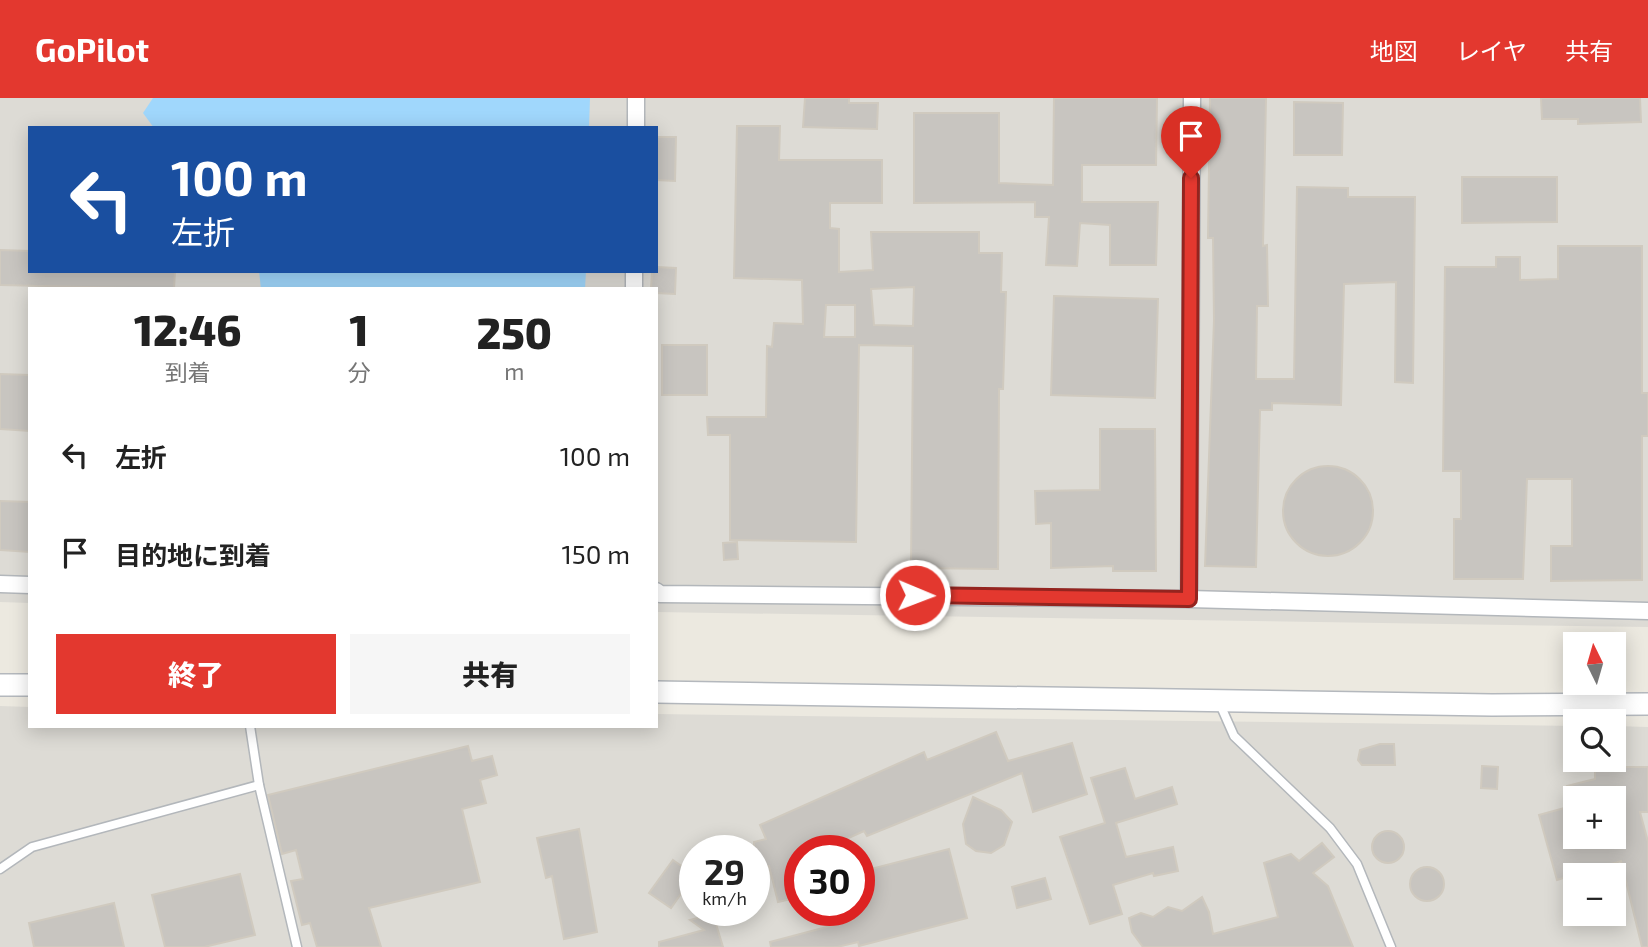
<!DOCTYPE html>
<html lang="ja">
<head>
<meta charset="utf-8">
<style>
	:root { --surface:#fff; --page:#f6f6f6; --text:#222; --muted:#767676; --accent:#e3382f }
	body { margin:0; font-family:"Exo 2","Noto Sans JP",sans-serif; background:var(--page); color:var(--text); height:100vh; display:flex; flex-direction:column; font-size:26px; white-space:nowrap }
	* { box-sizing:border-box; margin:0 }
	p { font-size:23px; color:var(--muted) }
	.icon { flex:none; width:38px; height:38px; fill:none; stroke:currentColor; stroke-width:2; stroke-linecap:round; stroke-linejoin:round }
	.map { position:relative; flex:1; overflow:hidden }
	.sheet { position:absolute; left:28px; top:189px; width:630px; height:441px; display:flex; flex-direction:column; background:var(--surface); border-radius:0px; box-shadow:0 4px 18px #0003 }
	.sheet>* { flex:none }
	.hud { position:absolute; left:28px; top:28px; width:630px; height:147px; border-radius:0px; box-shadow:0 4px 18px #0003; background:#1a4fa0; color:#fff; overflow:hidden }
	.needle { width:46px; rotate:355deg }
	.fabs { position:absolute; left:1563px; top:534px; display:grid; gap:14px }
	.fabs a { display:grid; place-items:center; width:63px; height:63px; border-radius:0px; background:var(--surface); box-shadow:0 4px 18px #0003; font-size:35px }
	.speed { position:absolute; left:679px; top:737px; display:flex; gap:14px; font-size:35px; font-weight:700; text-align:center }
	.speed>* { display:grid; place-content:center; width:91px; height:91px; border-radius:50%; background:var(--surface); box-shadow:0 4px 18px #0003; line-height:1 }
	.speed small { font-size:18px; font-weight:400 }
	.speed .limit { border:10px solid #d22; background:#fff; color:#111 }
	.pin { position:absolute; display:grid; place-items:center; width:60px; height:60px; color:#fff; margin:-72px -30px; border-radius:50% 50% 50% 0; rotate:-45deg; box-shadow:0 0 7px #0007 }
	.pin .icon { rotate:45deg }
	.me { position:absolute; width:77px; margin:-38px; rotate:91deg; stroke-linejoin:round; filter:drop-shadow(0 0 5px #0008) }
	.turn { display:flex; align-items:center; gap:24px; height:147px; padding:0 28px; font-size:32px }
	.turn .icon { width:91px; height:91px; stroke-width:2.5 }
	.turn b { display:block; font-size:49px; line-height:60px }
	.eta { display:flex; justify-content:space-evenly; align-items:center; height:119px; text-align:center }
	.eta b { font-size:42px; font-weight:800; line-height:49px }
	.primary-button { display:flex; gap:14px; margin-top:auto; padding:14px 28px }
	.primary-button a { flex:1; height:80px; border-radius:0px; background:var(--accent); color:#fff; font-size:28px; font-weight:800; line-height:80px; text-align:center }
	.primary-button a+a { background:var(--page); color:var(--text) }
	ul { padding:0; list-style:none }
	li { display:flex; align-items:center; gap:21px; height:98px; padding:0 28px }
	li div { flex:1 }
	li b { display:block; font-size:26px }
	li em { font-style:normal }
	header { display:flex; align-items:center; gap:42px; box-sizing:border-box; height:98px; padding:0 35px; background:var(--accent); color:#fff }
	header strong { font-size:33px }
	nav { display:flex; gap:38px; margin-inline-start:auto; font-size:24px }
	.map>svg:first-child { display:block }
</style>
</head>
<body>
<header>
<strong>GoPilot</strong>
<nav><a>地図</a><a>レイヤ</a><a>共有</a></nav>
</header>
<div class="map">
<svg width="1648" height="849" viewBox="0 0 1648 849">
	<rect width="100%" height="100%" fill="#ece9e0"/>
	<g fill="#dddbd5" fill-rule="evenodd">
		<path d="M 0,0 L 1648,0 L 1648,529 L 656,514 L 656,191 L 30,191 L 30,505 L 0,504 ZM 30,30 L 656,30 L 656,173 L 30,173 Z"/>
		<path d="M 0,608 L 30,609 L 30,628 L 656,628 L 656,616 L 1575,628 L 1575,662 L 1614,662 L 1614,628 L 1648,629 L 1648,849 L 0,849 ZM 1575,700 L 1614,700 L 1614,738 L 1575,738 ZM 695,752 L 754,752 L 754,812 L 695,812 ZM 800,752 L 859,752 L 859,812 L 800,812 ZM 1575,777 L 1614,777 L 1614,816 L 1575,816 Z"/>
	</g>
	<g fill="#a0d7fc">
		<polygon points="153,0 590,0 589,30 154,30 143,15"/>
		<polygon points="259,173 586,173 585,191 261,191"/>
	</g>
	<g fill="#c8c5c0" stroke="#d0cabf" stroke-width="2" fill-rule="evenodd">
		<polygon points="805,0 849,0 849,5 878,5 877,31 803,29"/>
		<polygon points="1054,0 1157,0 1156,67 1082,67 1082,104 1158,104 1156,167 1110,167 1110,127 1080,125 1077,168 1046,167 1049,119 1035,119 1035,104 914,105 914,15 999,15 999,85 1053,87"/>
		<polygon points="1210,0 1266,0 1263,148 1267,147 1268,208 1257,208 1256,281 1294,281 1297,89 1348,90 1348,99 1415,99 1413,285 1395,284 1396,184 1344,186 1341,307 1272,305 1272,312 1260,312 1256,469 1205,468 1214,222 1213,140 1208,140"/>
		<polygon points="1541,0 1640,0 1641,24 1578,26 1578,21 1542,21"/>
		<polygon points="1294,4 1343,5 1342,57 1294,57"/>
		<path d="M 737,28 L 780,28 L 779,62 L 882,62 L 882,105 L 830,105 L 830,130 L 839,131 L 839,174 L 873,172 L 871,134 L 979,134 L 979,155 L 1002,155 L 1001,194 L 1006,194 L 1003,291 L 999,291 L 998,471 L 911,470 L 913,248 L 859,247 L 856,444 L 730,442 L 730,337 L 708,337 L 707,319 L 766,319 L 767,248 L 772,249 L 774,225 L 803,226 L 802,182 L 734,180 ZM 914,189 L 913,228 L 874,227 L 871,191 ZM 826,207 L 855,207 L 855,239 L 824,239 Z"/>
		<polygon points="656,39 676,39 675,83 656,82"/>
		<polygon points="1462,79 1557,79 1557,124 1462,125"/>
		<polygon points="1558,148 1642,148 1642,295 1648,295 1648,338 1642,338 1642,482 1551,483 1551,448 1572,448 1572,381 1527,381 1523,481 1454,481 1454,421 1461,421 1461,373 1443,373 1445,169 1496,169 1496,159 1520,159 1520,182 1558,181"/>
		<polygon points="0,152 30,153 30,173 175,173 174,191 0,187"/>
		<polygon points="656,169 676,170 675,196 656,195 656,191 651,191 652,173 656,173"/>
		<polygon points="1054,198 1158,201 1155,300 1051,297"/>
		<rect x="662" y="247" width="45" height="50"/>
		<polygon points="0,276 29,277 30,333 0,331"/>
		<polygon points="1100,331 1155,331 1156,473 1113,473 1113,468 1051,470 1051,425 1036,426 1035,393 1100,392"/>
		<circle cx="1328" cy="413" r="45"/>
		<polygon points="0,403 30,404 30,454 0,452"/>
		<polygon points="737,444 738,461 724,462 723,445"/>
		<polygon points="996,634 1008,663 1072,645 1087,696 1033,714 1022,675 867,738 864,733 822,752 800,752 800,799 778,804 769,768 754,772 754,744 766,741 760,727 924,654 927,662"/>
		<polygon points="1380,646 1394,646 1395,667 1362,667 1358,662 1360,652"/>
		<polygon points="468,648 472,663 492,658 497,677 480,682 486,705 462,711 480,784 369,810 381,849 317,849 310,825 302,827 291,783 303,781 296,752 282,756 268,697"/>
		<polygon points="1482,668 1498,669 1497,691 1481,690"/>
		<polygon points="1595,669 1648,669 1648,714 1640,714 1648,744 1648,849 1642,849 1621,763 1557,782 1539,717 1568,709 1575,738 1614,738 1614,700 1570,700 1567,688 1595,681"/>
		<polygon points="1125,670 1135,701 1172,689 1177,706 1116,725 1126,759 1173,749 1178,773 1154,778 1153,775 1113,787 1122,816 1090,826 1060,739 1105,725 1091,680"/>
		<polygon points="973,699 1001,712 1012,724 1004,747 991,755 976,753 966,746 963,726"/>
		<polygon points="579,731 597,834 564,841 552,778 546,780 537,740"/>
		<circle cx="1388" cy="749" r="16"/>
		<polygon points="1322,745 1334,759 1313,775 1328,788 1353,849 1143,849 1132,834 1129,820 1141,815 1153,819 1168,809 1182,813 1202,799 1209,814 1213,836 1278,819 1264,765 1291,756 1299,763"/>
		<polygon points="949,751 967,820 859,848 858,844 837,849 771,849 770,844 853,822 850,812 859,812 859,774"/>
		<polygon points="673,762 694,777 671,810 649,795"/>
		<circle cx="1427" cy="786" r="17"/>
		<polygon points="240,776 255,837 204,849 165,849 152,797"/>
		<polygon points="1045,780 1051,801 1017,810 1012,789"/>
		<polygon points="114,805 124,849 34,849 29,825"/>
		<polygon points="713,816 723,849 659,849 659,844 704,832 690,822"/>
	</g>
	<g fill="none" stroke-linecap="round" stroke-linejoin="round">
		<g stroke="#b3b7bb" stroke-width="11">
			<g id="lane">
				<polyline points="1219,604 1234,638 1330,730 1357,766 1391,849"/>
				<polyline points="250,628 259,687 297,849"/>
				<polyline points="0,771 32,749 259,687"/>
			</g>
		</g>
		<g stroke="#b3b7bb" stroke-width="19">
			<g id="street">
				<polyline points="636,30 636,0"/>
				<polyline points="634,191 634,173"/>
				<polyline points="0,486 30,487"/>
				<polyline points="656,493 660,496 1189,501 1648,513"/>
				<polyline points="1189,501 1192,0"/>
			</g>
		</g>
		<g stroke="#b4b8bd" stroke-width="24">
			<g id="secondary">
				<polyline points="0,587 30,587"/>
				<polyline points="656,594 1492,607 1648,606"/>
			</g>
		</g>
		<use href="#lane" stroke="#fff" stroke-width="8"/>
		<use href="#street" stroke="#fff" stroke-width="16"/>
		<use href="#secondary" stroke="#fff" stroke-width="21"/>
	</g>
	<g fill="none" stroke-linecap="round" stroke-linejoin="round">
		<g stroke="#94241f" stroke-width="18">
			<polyline id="route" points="915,497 1189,501 1191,80"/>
		</g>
		<use href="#route" stroke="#e3382f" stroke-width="12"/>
	</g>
</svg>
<div class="fabs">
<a><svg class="needle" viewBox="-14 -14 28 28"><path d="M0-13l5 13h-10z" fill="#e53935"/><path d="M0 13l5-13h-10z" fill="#767676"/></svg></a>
<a><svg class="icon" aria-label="search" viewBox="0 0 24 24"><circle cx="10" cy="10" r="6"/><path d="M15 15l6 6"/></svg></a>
<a>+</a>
<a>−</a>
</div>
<div class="speed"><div>29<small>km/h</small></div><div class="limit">30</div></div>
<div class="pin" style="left:1191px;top:80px;background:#d93025"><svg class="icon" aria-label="arrive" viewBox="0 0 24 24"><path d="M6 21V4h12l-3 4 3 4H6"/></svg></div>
<svg class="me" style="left:915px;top:497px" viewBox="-20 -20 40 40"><circle r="17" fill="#e3382f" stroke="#fff" stroke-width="3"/><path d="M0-11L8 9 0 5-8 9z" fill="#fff"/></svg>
<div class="hud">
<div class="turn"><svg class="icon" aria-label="left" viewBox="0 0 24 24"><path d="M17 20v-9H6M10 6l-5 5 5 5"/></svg><div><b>100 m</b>左折</div></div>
</div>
<section class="sheet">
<div class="eta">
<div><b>12:46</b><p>到着</p></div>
<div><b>1</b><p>分</p></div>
<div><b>250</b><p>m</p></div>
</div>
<ul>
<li><svg class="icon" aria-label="left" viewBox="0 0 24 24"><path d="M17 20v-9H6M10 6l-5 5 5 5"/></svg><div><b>左折</b></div><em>100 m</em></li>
<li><svg class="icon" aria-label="arrive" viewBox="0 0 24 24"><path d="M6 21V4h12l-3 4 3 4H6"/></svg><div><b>目的地に到着</b></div><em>150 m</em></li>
</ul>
<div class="primary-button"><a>終了</a><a>共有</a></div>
</section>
</div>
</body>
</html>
